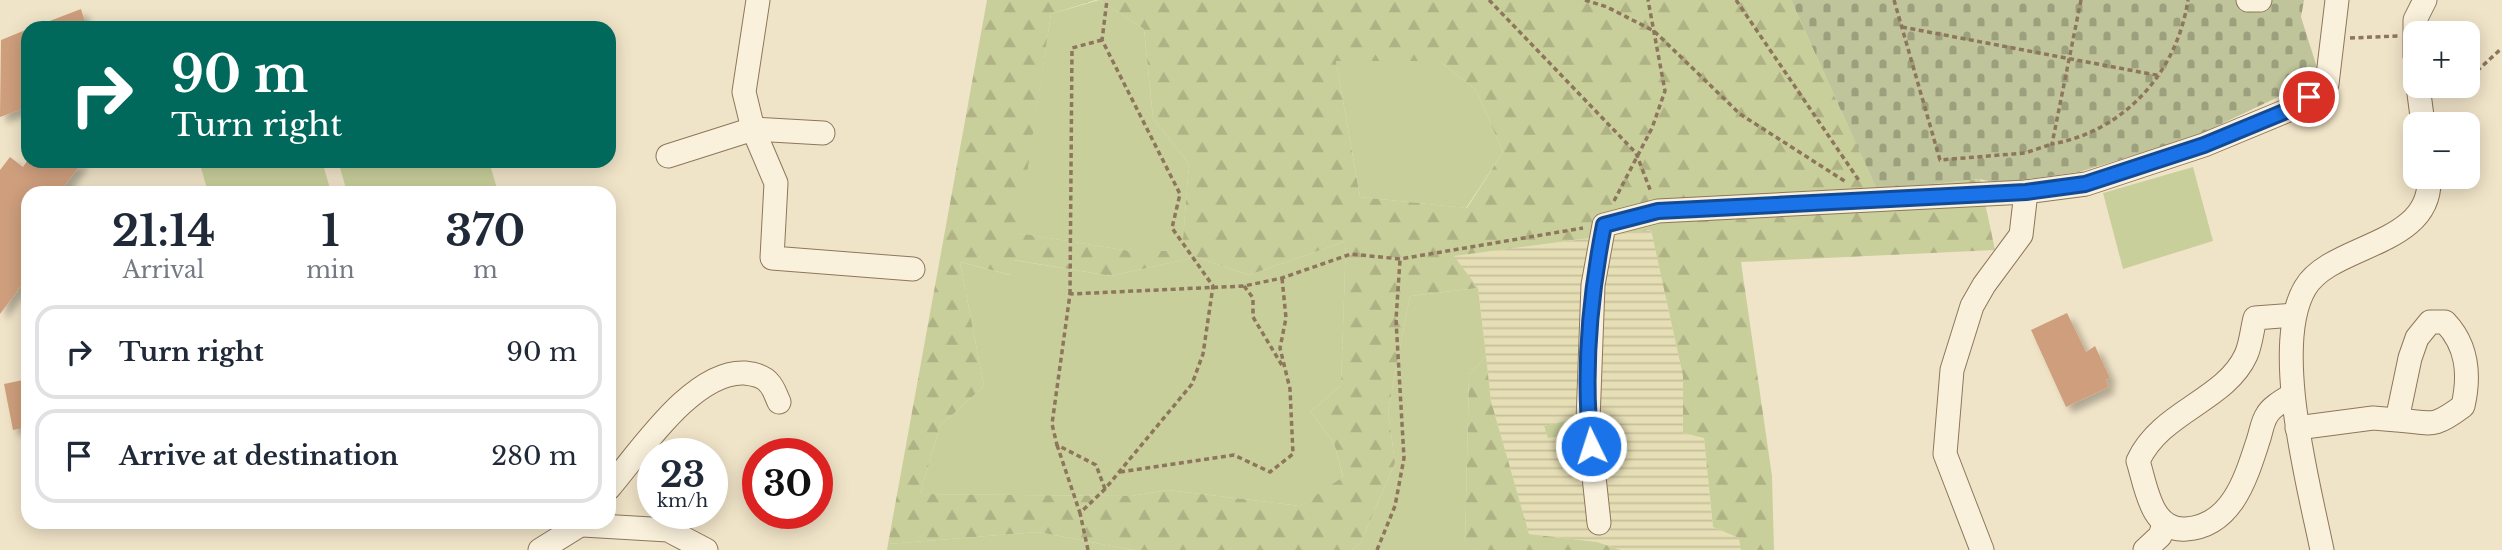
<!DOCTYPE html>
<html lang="en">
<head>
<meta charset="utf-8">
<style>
	:root { --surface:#fff; --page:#f2f2f3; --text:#1f2937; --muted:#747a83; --line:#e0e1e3 }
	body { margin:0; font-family:"Libre Baskerville",serif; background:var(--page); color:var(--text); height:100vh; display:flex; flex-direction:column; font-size:26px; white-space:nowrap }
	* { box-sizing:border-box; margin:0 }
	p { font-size:23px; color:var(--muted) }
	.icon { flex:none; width:38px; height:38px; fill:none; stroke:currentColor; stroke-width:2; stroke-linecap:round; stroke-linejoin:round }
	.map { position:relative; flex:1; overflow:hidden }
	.panel { position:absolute; left:21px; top:186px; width:595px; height:343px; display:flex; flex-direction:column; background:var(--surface); border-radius:21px; box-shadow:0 4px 18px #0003 }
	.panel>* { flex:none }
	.banner { position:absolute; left:21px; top:21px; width:595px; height:147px; border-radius:21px; box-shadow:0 4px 18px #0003; background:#00695c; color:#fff; overflow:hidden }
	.tools { position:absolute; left:2403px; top:21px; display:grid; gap:14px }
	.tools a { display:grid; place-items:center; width:77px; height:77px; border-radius:14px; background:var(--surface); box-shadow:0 4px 18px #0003; font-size:35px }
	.speed { position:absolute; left:637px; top:438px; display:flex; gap:14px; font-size:35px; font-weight:700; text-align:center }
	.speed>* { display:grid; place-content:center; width:91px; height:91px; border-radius:50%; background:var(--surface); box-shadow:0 4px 18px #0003; line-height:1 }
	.speed small { font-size:18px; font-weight:400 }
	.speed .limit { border:10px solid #d22; background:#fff; color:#111 }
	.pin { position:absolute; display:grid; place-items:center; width:60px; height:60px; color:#fff; margin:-30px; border:4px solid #fff; border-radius:50%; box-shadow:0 2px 7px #0007 }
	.me { position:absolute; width:77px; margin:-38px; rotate:356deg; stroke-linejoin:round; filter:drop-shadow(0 0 5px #0008) }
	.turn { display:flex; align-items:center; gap:24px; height:147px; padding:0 35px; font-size:32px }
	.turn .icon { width:91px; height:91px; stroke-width:2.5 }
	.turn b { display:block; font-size:49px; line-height:60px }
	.eta { display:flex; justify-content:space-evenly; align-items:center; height:119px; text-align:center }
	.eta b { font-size:42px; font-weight:700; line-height:49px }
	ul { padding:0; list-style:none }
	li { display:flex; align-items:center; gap:21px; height:94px; margin:0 14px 10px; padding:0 21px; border:4px solid var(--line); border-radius:21px }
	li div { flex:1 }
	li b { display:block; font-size:26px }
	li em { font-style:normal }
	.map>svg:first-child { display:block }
</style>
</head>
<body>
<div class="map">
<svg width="2502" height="550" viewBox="0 0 2502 550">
	<defs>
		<pattern id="farmland-rules" width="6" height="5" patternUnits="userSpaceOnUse" patternTransform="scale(1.75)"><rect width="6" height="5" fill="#e6deb5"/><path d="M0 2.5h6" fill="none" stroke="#c6bf9b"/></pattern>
		<pattern id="forest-firs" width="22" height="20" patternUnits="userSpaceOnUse" patternTransform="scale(1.75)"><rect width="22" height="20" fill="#c9cf9b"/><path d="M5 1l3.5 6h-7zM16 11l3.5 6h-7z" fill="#aeb285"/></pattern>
		<pattern id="cemetery-stones" width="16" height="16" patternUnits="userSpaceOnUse" patternTransform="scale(1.75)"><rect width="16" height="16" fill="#bfc49a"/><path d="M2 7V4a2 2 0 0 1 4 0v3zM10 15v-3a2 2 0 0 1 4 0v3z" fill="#9ca07d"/></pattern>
		<filter id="shadow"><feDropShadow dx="6" dy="6" stdDeviation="3.5" flood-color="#0004"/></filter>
	</defs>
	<rect width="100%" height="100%" fill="#f0e4c8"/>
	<polygon fill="url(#farmland-rules)" points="1651,230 1683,376 1683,433 1704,438 1713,527 1739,538 1742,550 1621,550 1597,542 1529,534 1491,401 1478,288 1453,256 1592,238 1579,408 1571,420 1544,426 1548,438 1574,434 1584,438 1594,394 1608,235"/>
	<g fill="#c9cf9b">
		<polygon points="1099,0 1144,29 1153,118 1189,164 1182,252 1130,251 1017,233 1051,14"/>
		<polygon points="1336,61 1439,61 1476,90 1503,152 1466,208 1360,197"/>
		<polygon points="199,161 322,161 331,192 208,192"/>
		<polygon points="338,161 489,161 498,192 347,192"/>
		<polygon points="2193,167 2213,241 2123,269 2103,193"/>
		<polygon points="1346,241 1341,385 1311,412 1334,443 1343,478 1300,506 1168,490 1131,496 920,494 940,426 984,386 960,262 1010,275 1013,260 1111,276 1196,257 1249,275"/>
		<polygon points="1478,288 1486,356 1469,375 1465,544 1478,550 1352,550 1361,542 1395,463 1388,411 1410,296"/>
		<polygon points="1571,420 1574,434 1548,438 1544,426"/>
		<polygon points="1038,532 1133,550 887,550 888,544"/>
	</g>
	<g fill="url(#forest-firs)" fill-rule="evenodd">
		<path d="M 987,0 L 1096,0 L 1051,14 L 1018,233 L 1130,251 L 1182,251 L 1189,164 L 1153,118 L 1144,29 L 1099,0 L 1791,0 L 1877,190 L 1980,179 L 1995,250 L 1741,262 L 1772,476 L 1774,550 L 1741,550 L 1739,538 L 1713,527 L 1704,438 L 1683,433 L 1683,376 L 1651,230 L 1454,256 L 1478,288 L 1410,296 L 1388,411 L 1395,463 L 1361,542 L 1352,550 L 1133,550 L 1038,532 L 888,544 ZM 1336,61 L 1439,61 L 1476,90 L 1503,152 L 1467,208 L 1360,197 ZM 1346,241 L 1341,385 L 1311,412 L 1334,443 L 1343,477 L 1300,506 L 1168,490 L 1131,496 L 920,494 L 940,426 L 984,386 L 960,262 L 1011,275 L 1014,260 L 1111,276 L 1196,257 L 1249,275 Z"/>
		<polygon points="1486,356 1491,401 1529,534 1597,542 1621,550 1478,550 1465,545 1469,375"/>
	</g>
	<polygon fill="url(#cemetery-stones)" points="1791,0 2304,0 2301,17 2320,77 2194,137 2079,172 1998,183 1979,179 1877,190"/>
	<g fill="#cf9f7d" filter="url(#shadow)">
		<polygon points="81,9 87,28 34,28 34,27"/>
		<polygon points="28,29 28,107 0,117 1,40"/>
		<polygon points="10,157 23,167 27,161 83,161 60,192 28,192 28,249 22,258 28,263 28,277 0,314 0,170"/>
		<polygon points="2067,313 2086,352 2095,346 2110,378 2106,380 2109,387 2066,407 2031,330"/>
		<polygon points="28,379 28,427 13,430 4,384"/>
	</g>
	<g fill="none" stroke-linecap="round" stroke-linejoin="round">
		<g stroke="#8d765c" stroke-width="25">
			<g id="minor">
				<polyline points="758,0 744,92 753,129 776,183 772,258 913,269"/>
				<polyline points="2248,0 2260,0"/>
				<polyline points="2415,56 2415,20 2425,0"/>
				<polyline points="2418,86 2423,124"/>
				<polyline points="668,156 753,129 823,133"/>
				<path d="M 2292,395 C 2284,400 2271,407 2267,415 C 2262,422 2261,433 2258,441 C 2246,478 2232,526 2186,529 C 2151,532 2146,486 2138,461 C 2161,411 2225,401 2246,355 C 2251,344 2252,330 2255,318 L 2294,315"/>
				<path d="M 2297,428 L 2373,418 L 2397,420 L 2410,358 L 2417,338 L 2430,322 L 2445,322 C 2468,346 2470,375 2463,406 C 2431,430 2432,422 2397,420"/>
				<path d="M 609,488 C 640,452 693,370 745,373 C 754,374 764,376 769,383 C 774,388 776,396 779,402"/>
				<polyline points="1599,523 1588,421 1593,285 1604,225 1658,211 2026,192 2086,184 2204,145 2291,109 2327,84 2337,0"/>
				<polyline points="583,525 668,530 706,550"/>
				<polyline points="540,550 585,522"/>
				<polyline points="1982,550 1945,454 1952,370 1972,306 1984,285 2021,235 2026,192"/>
				<polyline points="2145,550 2160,536 2164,524"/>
				<path d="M 2322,550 C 2309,486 2271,346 2305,288 C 2331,243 2433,247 2429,177"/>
			</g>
		</g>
		<g stroke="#8d765c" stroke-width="3.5" stroke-dasharray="5 3.5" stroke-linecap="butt">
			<polyline points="1489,0 1636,153 1651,192"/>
			<polyline points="1585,0 1607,7 1654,31 1740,114 1846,182"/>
			<polyline points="1736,0 1860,182"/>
			<polyline points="1894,0 1940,160 2025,153 2052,144"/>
			<path d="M 2081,0 L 2052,144 C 2125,131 2177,72 2188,0"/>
			<polyline points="1902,27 2161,76"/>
			<polyline points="2350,38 2398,36"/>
			<polyline points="2468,70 2478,70 2502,48"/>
			<polyline points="1614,201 1652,128 1665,91 1648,0"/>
			<polyline points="1244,286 1253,298 1253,317 1283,367"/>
			<polyline points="1070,294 1072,48 1102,40"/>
			<polyline points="1057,445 1080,513"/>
			<polyline points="1120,472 1234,455 1270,472 1293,454 1290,389 1280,348 1286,318 1282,278"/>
			<polyline points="1105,489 1096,465 1057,445 1052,424 1070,294 1244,286 1282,278 1351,254 1400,259 1583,228"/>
			<polyline points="1088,550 1080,513 1105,489 1192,384 1203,354 1213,286 1172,228 1180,194 1102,40 1107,0"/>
			<polyline points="1377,550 1395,506 1404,458 1396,320 1400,260"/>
		</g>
		<use href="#minor" stroke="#faf1dc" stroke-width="23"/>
	</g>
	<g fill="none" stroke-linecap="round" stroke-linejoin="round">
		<g stroke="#114b97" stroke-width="18">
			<path id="route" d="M 1591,446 C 1583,374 1590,296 1604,225 L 1658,211 L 2026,192 L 2085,184 L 2204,145 L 2291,109 L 2309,97"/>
		</g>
		<use href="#route" stroke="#1a73e8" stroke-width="12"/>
	</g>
</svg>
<div class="tools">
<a>+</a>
<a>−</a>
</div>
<div class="speed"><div>23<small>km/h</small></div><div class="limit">30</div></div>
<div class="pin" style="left:2309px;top:97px;background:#d93025"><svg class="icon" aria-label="arrive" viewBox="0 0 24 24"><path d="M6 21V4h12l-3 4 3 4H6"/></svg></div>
<svg class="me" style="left:1591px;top:446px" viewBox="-20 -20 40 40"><circle r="17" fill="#1a73e8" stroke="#fff" stroke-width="3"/><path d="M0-11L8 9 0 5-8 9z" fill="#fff"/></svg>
<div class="banner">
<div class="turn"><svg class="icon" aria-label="right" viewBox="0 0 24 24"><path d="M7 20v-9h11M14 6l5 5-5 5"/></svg><div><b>90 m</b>Turn right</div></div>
</div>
<section class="panel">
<div class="eta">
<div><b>21:14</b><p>Arrival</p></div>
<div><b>1</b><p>min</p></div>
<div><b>370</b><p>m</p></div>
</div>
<ul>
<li><svg class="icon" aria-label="right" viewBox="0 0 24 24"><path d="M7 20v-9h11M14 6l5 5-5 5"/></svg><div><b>Turn right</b></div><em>90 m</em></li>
<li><svg class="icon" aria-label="arrive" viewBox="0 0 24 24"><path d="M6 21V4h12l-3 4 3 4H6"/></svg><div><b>Arrive at destination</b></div><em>280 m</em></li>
</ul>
</section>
</div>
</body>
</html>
